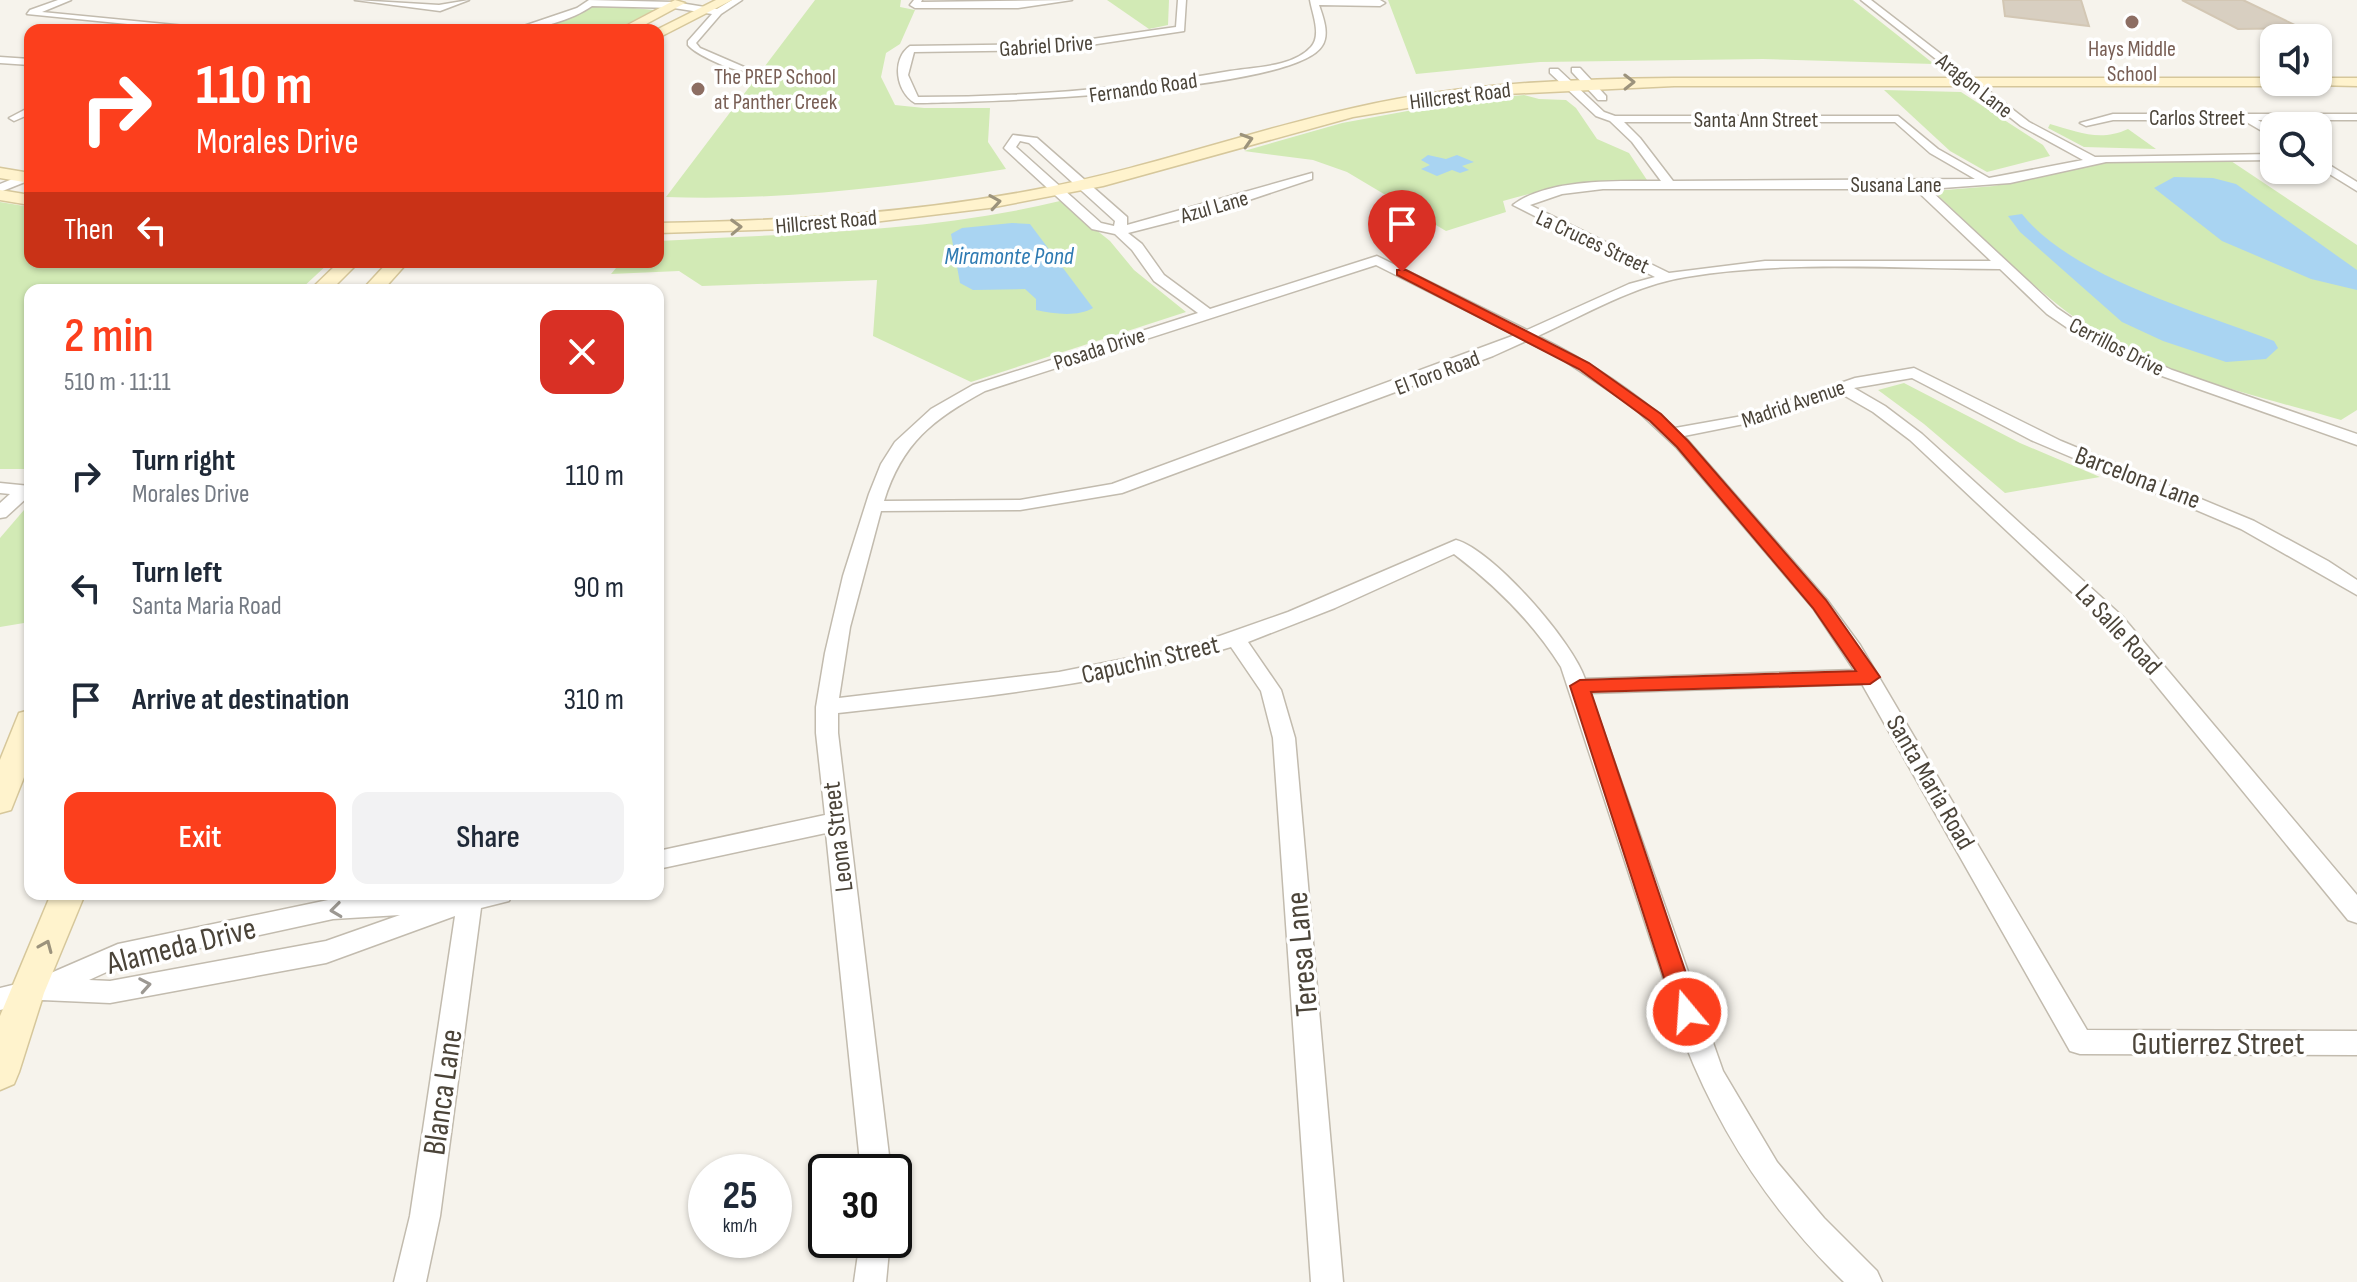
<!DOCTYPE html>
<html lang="en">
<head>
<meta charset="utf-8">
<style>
	:root { --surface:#fff; --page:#f2f2f3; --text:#1f2937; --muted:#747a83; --accent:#fc3f1d }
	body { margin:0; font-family:"Sofia Sans Condensed",sans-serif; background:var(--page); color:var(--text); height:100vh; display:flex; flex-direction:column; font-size:30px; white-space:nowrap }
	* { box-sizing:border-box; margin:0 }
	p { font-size:26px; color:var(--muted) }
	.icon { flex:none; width:44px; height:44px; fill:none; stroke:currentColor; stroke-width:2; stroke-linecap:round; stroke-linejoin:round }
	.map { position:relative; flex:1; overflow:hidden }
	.side { position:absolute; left:24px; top:284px; width:640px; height:616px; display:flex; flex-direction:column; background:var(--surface); border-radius:16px; box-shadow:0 2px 6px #0004 }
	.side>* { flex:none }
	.hud { position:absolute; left:24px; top:24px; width:640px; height:244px; border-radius:16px; box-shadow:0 2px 6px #0004; background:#fc3f1d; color:#fff; overflow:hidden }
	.controls { position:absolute; left:2260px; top:24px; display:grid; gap:16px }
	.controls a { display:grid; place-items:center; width:72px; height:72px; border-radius:16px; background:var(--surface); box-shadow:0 2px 6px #0004; font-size:40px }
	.speed { position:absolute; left:688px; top:1154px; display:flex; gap:16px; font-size:40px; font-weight:700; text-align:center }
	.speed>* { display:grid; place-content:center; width:104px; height:104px; border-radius:50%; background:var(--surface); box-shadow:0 2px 6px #0004; line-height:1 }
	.speed small { font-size:20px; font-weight:400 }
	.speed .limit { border:4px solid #111; border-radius:12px; background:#fff; color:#111 }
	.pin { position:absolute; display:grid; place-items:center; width:68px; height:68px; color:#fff; margin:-82px -34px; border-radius:50% 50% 50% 0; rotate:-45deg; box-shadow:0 0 8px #0007 }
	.pin .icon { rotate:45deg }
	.me { position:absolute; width:88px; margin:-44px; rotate:342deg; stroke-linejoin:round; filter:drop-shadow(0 0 6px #0008) }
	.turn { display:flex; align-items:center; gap:28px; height:168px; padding:0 40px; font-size:36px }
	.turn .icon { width:104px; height:104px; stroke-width:2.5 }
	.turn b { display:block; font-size:56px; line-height:68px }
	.then { display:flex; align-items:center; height:76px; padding:0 40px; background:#0003; gap:16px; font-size:30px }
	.round { display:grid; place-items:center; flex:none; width:84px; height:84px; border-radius:16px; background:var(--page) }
	.overview { display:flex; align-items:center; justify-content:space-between; height:136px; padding:0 40px }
	h1 { font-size:48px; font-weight:600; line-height:60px; color:var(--accent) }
	.cta { display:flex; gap:16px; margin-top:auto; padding:16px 40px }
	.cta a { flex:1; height:92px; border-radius:16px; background:var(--accent); color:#fff; font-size:32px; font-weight:600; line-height:92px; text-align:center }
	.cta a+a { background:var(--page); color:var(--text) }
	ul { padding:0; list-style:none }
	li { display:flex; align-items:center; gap:24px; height:112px; padding:0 40px }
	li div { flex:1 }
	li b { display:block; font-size:30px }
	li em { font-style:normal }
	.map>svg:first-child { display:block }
</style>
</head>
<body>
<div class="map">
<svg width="2357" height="1282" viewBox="0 0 2357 1282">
	<rect width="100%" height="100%" fill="#f6f3ec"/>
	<g fill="#d2eab5">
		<path d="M 815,0 L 901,0 L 900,7 L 915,10 L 900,44 L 886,53 L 881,77 L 895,105 L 924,108 L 990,108 L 988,142 L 1006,169 C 895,187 779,201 666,197 Z"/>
		<polygon points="1107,0 1169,0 1168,25 1149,29"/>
		<polygon points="1388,0 1853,0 1934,64 1763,59 1540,62 1416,74"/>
		<polygon points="593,4 654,10 615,30 524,30"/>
		<polygon points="1884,90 1961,92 2043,145 2050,156 1987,172 1950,151"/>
		<path d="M 1524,95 L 1539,99 L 1566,100 L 1576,108 L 1597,139 L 1629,153 L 1647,180 C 1594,182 1554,186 1503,201 L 1506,212 L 1446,231 L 1347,172 L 1313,160 L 1244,151 L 1342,123 L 1462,101 Z"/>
		<path d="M 2050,124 C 2078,132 2100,142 2128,129 L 2156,149 L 2084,147 L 2048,128 Z"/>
		<path d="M 2228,159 L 2357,245 L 2357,410 L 2341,420 C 2269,399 2168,376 2105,338 C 2041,299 1988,241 1933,191 L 1994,186 L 2114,161 Z"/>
		<path d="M 1060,201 L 1110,241 L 1134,270 L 1186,312 L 971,382 L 873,336 L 877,280 L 702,286 L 679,271 L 611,274 L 621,262 L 658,262 L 658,241 C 792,233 929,233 1060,201 Z"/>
		<polygon points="0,202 30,207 30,262 330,262 300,290 30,290 30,469 0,469"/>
		<polygon points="1904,383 2020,443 2100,477 2005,493 1924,424 1878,390"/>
		<polygon points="30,503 30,622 0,627 0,538"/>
	</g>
	<g fill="#a9d4f2">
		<polygon points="1428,155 1446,159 1457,155 1474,162 1462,166 1469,170 1460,173 1452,170 1437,176 1421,169 1430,165 1421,160"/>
		<polygon points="2174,177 2213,178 2236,184 2357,270 2357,290 2311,279 2222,241 2154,188"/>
		<path d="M 2022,214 C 2072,277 2199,312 2274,341 L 2278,348 L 2266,359 L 2226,362 L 2163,341 L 2122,322 L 2020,232 L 2008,216 Z"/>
		<path d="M 1012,223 L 1030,224 L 1093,308 C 1078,317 1054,314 1036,310 L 1036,299 L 1025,289 L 973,290 L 960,283 L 951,234 L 962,228 Z"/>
	</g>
	<g fill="#d8cfc1" stroke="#d3c7b4" stroke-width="2">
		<polygon points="2003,0 2081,0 2089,26 2005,16"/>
		<polygon points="2182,0 2243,0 2301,28 2238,29"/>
	</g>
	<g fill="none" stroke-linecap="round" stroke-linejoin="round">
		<g stroke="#c2bbae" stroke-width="3">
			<g id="street">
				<polygon points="58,0 71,0 42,12 226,30 188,30 27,14 30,10"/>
				<polygon points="355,0 439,5 469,0 440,11"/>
				<path d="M 589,0 L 674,2 L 717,9 L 732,0 L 742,0 L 721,14 L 696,43 L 700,48 L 751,70 C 741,76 696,55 688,45 L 688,41 L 712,14 L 674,8 L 592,6 C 572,20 537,30 512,30 L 577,8 Z"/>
				<polygon points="914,0 922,0 921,2 1072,0 1018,8 915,8 910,5"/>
				<path d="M 1178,0 L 1186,0 L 1184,31 L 1057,50 L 914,52 L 908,75 L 918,97 C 1023,97 1127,89 1230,71 C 1255,67 1293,67 1311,47 C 1322,35 1312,13 1310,0 L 1380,0 L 1385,3 L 1380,6 L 1319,5 C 1323,17 1330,34 1322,46 C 1294,92 977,103 915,103 C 896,92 891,59 910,46 L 1057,44 L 1176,27 Z"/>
				<path d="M 1861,0 L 1871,0 L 2029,122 L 2095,157 L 2274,154 L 2274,160 L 2106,162 L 2010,183 L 1929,189 L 2057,308 L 2098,336 L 2172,370 L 2357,434 L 2357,445 L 2162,376 L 2088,342 L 2047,314 L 2000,269 C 1898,269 1787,260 1686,277 C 1635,285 1586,314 1538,336 C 1588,361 1634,391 1675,428 L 1748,415 L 1855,378 L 1914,368 L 2061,441 L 2254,521 L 2328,561 L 2357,580 L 2357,595 L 2241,529 L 2031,440 L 1912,378 L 1854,388 L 1885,406 L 1922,434 L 2122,616 L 2357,895 L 2357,923 L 2348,920 L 2108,626 L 1910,440 L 1873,412 L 1840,393 L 1769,419 L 1684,436 L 1827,600 L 1860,645 L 2087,1030 L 2357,1031 L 2357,1055 L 2080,1054 L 2070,1051 L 1862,684 L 1590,693 L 1723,1071 L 1777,1162 L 1824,1218 L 1877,1271 L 1882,1282 L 1844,1282 C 1772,1212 1720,1134 1684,1041 L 1561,667 C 1533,622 1496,586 1454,554 L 1335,608 L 1248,642 L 1281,690 L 1295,738 L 1343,1282 L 1311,1282 L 1273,738 L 1261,691 L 1231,647 C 1104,686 971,698 838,713 L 838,733 L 891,1172 L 861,1172 L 826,833 L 658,869 L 658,851 L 825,815 L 816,733 L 816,707 L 825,653 L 843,576 L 869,494 L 881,464 L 895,442 L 931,409 L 973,385 L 1198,313 L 1154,281 L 1132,250 L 1115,234 L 1092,229 L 1006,150 L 1004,148 L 1013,135 L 1037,138 L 1127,217 L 1127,225 L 1312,173 L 1312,179 L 1222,209 L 1128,233 L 1142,244 L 1164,275 L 1210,309 L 1377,256 L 1527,330 L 1629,284 L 1655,277 L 1513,205 C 1548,178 1618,181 1661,181 L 1632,142 L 1610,121 L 1596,116 L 1550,73 L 1550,69 L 1558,69 L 1604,112 L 1615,116 L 1898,116 L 1938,149 L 1989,178 L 2083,160 L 2021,126 ZM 1624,122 L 1895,122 L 1930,153 L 1975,179 L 1673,181 L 1640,138 ZM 1020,141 L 1029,143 L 1115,221 L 1114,226 L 1101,223 L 1016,147 ZM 1603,189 L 1915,189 L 1991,261 L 1765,261 L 1669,273 L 1530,205 L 1562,194 ZM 1376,265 L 1515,335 L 1112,484 L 1020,500 L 884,501 C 902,443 933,419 985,391 ZM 1526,341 L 1562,359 L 1632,406 L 1677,448 L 1813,608 L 1854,670 L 1585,679 C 1573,642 1493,550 1456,540 L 1288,612 L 1194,645 L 1059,672 L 839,698 L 850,627 L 881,511 L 1020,510 L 1122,493 L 1493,356 Z"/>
				<polygon points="0,57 30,59 30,65 0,63"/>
				<polygon points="1572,68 1580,68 1606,96 1606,100 1598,100 1572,72"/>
				<polygon points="30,107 30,114 14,121 9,118"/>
				<polygon points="2113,114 2357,114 2357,120 2258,120 2274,130 2274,138 2243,120 2113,120 2086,126 2080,123"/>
				<polygon points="2318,158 2357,182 2357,191 2318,167"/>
				<polygon points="30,172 30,180 0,192 0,184"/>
				<polygon points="0,483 30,486 30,495 6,517 0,518 0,503 10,494 0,493"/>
				<path d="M 408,894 L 512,894 L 509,901 L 481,908 L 440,1216 L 426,1282 L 394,1282 L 410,1216 L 455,916 L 326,963 L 110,1003 L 42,1000 L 0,1010 L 0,988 L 37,979 L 118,944 L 333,899 ZM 400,915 L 326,941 L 110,981 L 89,980 L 122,965 L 333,919 Z"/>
				<polygon points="860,1240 890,1240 886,1282 854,1282"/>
			</g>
		</g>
		<g stroke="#d6c79b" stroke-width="3">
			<g id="secondary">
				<polygon points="675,0 685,3 635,30 618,30"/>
				<polygon points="716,0 732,0 658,38 656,30"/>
				<path d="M 1674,78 L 2274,78 L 2274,82 L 2282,82 L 2275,86 L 1674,86 L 1486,95 L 1353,117 L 1103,186 L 989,208 L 824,228 L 658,233 L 658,223 C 787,221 917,213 1044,188 C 1163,165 1277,121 1397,99 C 1488,82 1581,79 1674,78 Z"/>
				<polygon points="2318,78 2357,78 2357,86 2313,85 2311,82 2318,82"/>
				<polygon points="0,168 30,173 30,183 0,178"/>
				<polygon points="0,190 30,195 30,205 0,200"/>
				<polygon points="339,262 359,262 331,290 310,290"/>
				<polygon points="388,262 408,262 383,290 362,290"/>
				<polygon points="30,710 30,762 11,810 0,813 0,760 19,713"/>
				<polygon points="51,894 85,894 44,993 19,1072 14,1084 0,1090 0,1016"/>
			</g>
		</g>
		<use href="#street" fill="#fff" fill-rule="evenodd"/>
		<use href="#secondary" fill="#fff3cd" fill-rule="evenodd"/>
	</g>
	<defs><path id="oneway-chevron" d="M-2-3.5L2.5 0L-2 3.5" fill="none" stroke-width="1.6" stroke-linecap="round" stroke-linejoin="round" transform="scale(2)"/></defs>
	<g stroke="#9c937c">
		<use href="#oneway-chevron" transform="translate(1629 82) rotate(-1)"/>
		<use href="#oneway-chevron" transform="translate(1247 140) rotate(-17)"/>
		<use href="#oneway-chevron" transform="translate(995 202) rotate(-9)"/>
		<use href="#oneway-chevron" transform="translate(736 227) rotate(-2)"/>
		<use href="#oneway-chevron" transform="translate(46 946) rotate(-67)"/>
	</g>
	<g stroke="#9c9892">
		<use href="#oneway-chevron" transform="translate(336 910) rotate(173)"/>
		<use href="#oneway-chevron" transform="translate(145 985) rotate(-10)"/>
	</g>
	<polygon fill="#fc3f1d" stroke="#a42913" stroke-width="2" points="1397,270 1406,270 1589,363 1661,414 1688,441 1826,600 1880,677 1870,684 1591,692 1699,1012 1695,1019 1687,1022 1679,1019 1675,1012 1570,686 1580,680 1856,671 1813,608 1677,447 1650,421 1579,369 1397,275"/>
	<g fill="#8d6e63" stroke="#fff" stroke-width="3">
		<circle cx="2132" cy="22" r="8"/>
		<circle cx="698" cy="89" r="8"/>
	</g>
	<g text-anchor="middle" stroke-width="7" stroke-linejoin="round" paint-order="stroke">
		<g font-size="22" fill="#4b4439" stroke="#fff">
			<text transform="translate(1046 45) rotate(-4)" y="8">Gabriel Drive</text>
			<text transform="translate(1975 85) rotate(38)" y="8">Aragon Lane</text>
			<text transform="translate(1143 87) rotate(-8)" y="8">Fernando Road</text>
			<text transform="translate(1460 95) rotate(-7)" y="8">Hillcrest Road</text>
			<text x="2197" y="125">Carlos Street</text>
			<text x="1756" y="127">Santa Ann Street</text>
			<text x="1896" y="192">Susana Lane</text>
			<text transform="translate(1214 206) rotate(-16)" y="8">Azul Lane</text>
			<text transform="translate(826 221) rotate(-5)" y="8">Hillcrest Road</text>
			<text transform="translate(1593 241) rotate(25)" y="8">La Cruces Street</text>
			<text transform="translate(2117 346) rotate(27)" y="8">Cerrillos Drive</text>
			<text transform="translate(1099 348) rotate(-18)" y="8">Posada Drive</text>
			<text transform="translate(1437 372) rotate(-21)" y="8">El Toro Road</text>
			<text transform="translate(1793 403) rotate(-19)" y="8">Madrid Avenue</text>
		</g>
		<g font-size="22" fill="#785e54" stroke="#fff">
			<text x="2132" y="56">Hays Middle<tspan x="2132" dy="25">School</tspan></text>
			<text x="714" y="84" text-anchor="start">The PREP School<tspan x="714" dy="25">at Panther Creek</tspan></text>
		</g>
		<g font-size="24" font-style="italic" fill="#2e7ab2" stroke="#fff">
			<text x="1009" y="264">Miramonte Pond</text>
		</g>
		<g font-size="26" fill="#4b4439" stroke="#fff">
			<text transform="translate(2138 477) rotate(21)" y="9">Barcelona Lane</text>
			<text transform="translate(2119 629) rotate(47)" y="9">La Salle Road</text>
			<text transform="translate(1150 659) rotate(-13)" y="9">Capuchin Street</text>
			<text transform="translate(1931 782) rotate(60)" y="9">Santa Maria Road</text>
			<text transform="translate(837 837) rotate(-97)" y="9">Leona Street</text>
		</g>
		<g font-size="32" fill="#4b4439" stroke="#fff">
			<text transform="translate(181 945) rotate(-14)" y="11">Alameda Drive</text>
			<text transform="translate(1301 954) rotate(-95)" y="11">Teresa Lane</text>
			<text x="2218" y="1054">Gutierrez Street</text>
			<text transform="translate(442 1092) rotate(-82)" y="11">Blanca Lane</text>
		</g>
	</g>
</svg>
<div class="controls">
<a><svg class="icon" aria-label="sound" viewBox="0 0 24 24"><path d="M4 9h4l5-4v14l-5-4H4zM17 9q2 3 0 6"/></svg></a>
<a><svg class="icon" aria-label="search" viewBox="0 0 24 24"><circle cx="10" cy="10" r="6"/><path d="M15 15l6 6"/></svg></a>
</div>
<div class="speed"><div>25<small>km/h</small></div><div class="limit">30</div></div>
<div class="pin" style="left:1402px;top:272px;background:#d93025"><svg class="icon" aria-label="arrive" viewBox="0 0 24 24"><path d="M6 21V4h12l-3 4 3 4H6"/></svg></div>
<svg class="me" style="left:1687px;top:1012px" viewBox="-20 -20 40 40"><circle r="17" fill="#fc3f1d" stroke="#fff" stroke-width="3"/><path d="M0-11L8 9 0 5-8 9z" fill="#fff"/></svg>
<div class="hud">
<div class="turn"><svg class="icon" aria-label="right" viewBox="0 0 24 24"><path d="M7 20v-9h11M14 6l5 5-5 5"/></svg><div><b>110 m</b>Morales Drive</div></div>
<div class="then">Then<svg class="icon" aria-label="left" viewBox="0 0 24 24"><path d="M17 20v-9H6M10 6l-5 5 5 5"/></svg></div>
</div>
<section class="side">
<div class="overview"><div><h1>2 min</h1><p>510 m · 11:11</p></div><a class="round" style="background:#d93025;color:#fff"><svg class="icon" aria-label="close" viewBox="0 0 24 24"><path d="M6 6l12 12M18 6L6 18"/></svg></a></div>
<ul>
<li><svg class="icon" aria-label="right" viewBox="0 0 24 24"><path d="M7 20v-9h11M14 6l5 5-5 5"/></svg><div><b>Turn right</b><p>Morales Drive</p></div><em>110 m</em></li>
<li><svg class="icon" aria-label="left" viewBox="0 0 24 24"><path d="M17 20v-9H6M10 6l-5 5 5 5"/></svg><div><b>Turn left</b><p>Santa Maria Road</p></div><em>90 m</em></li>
<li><svg class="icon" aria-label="arrive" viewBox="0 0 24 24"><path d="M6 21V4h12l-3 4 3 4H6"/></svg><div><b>Arrive at destination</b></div><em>310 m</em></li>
</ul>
<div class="cta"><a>Exit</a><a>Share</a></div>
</section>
</div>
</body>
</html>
